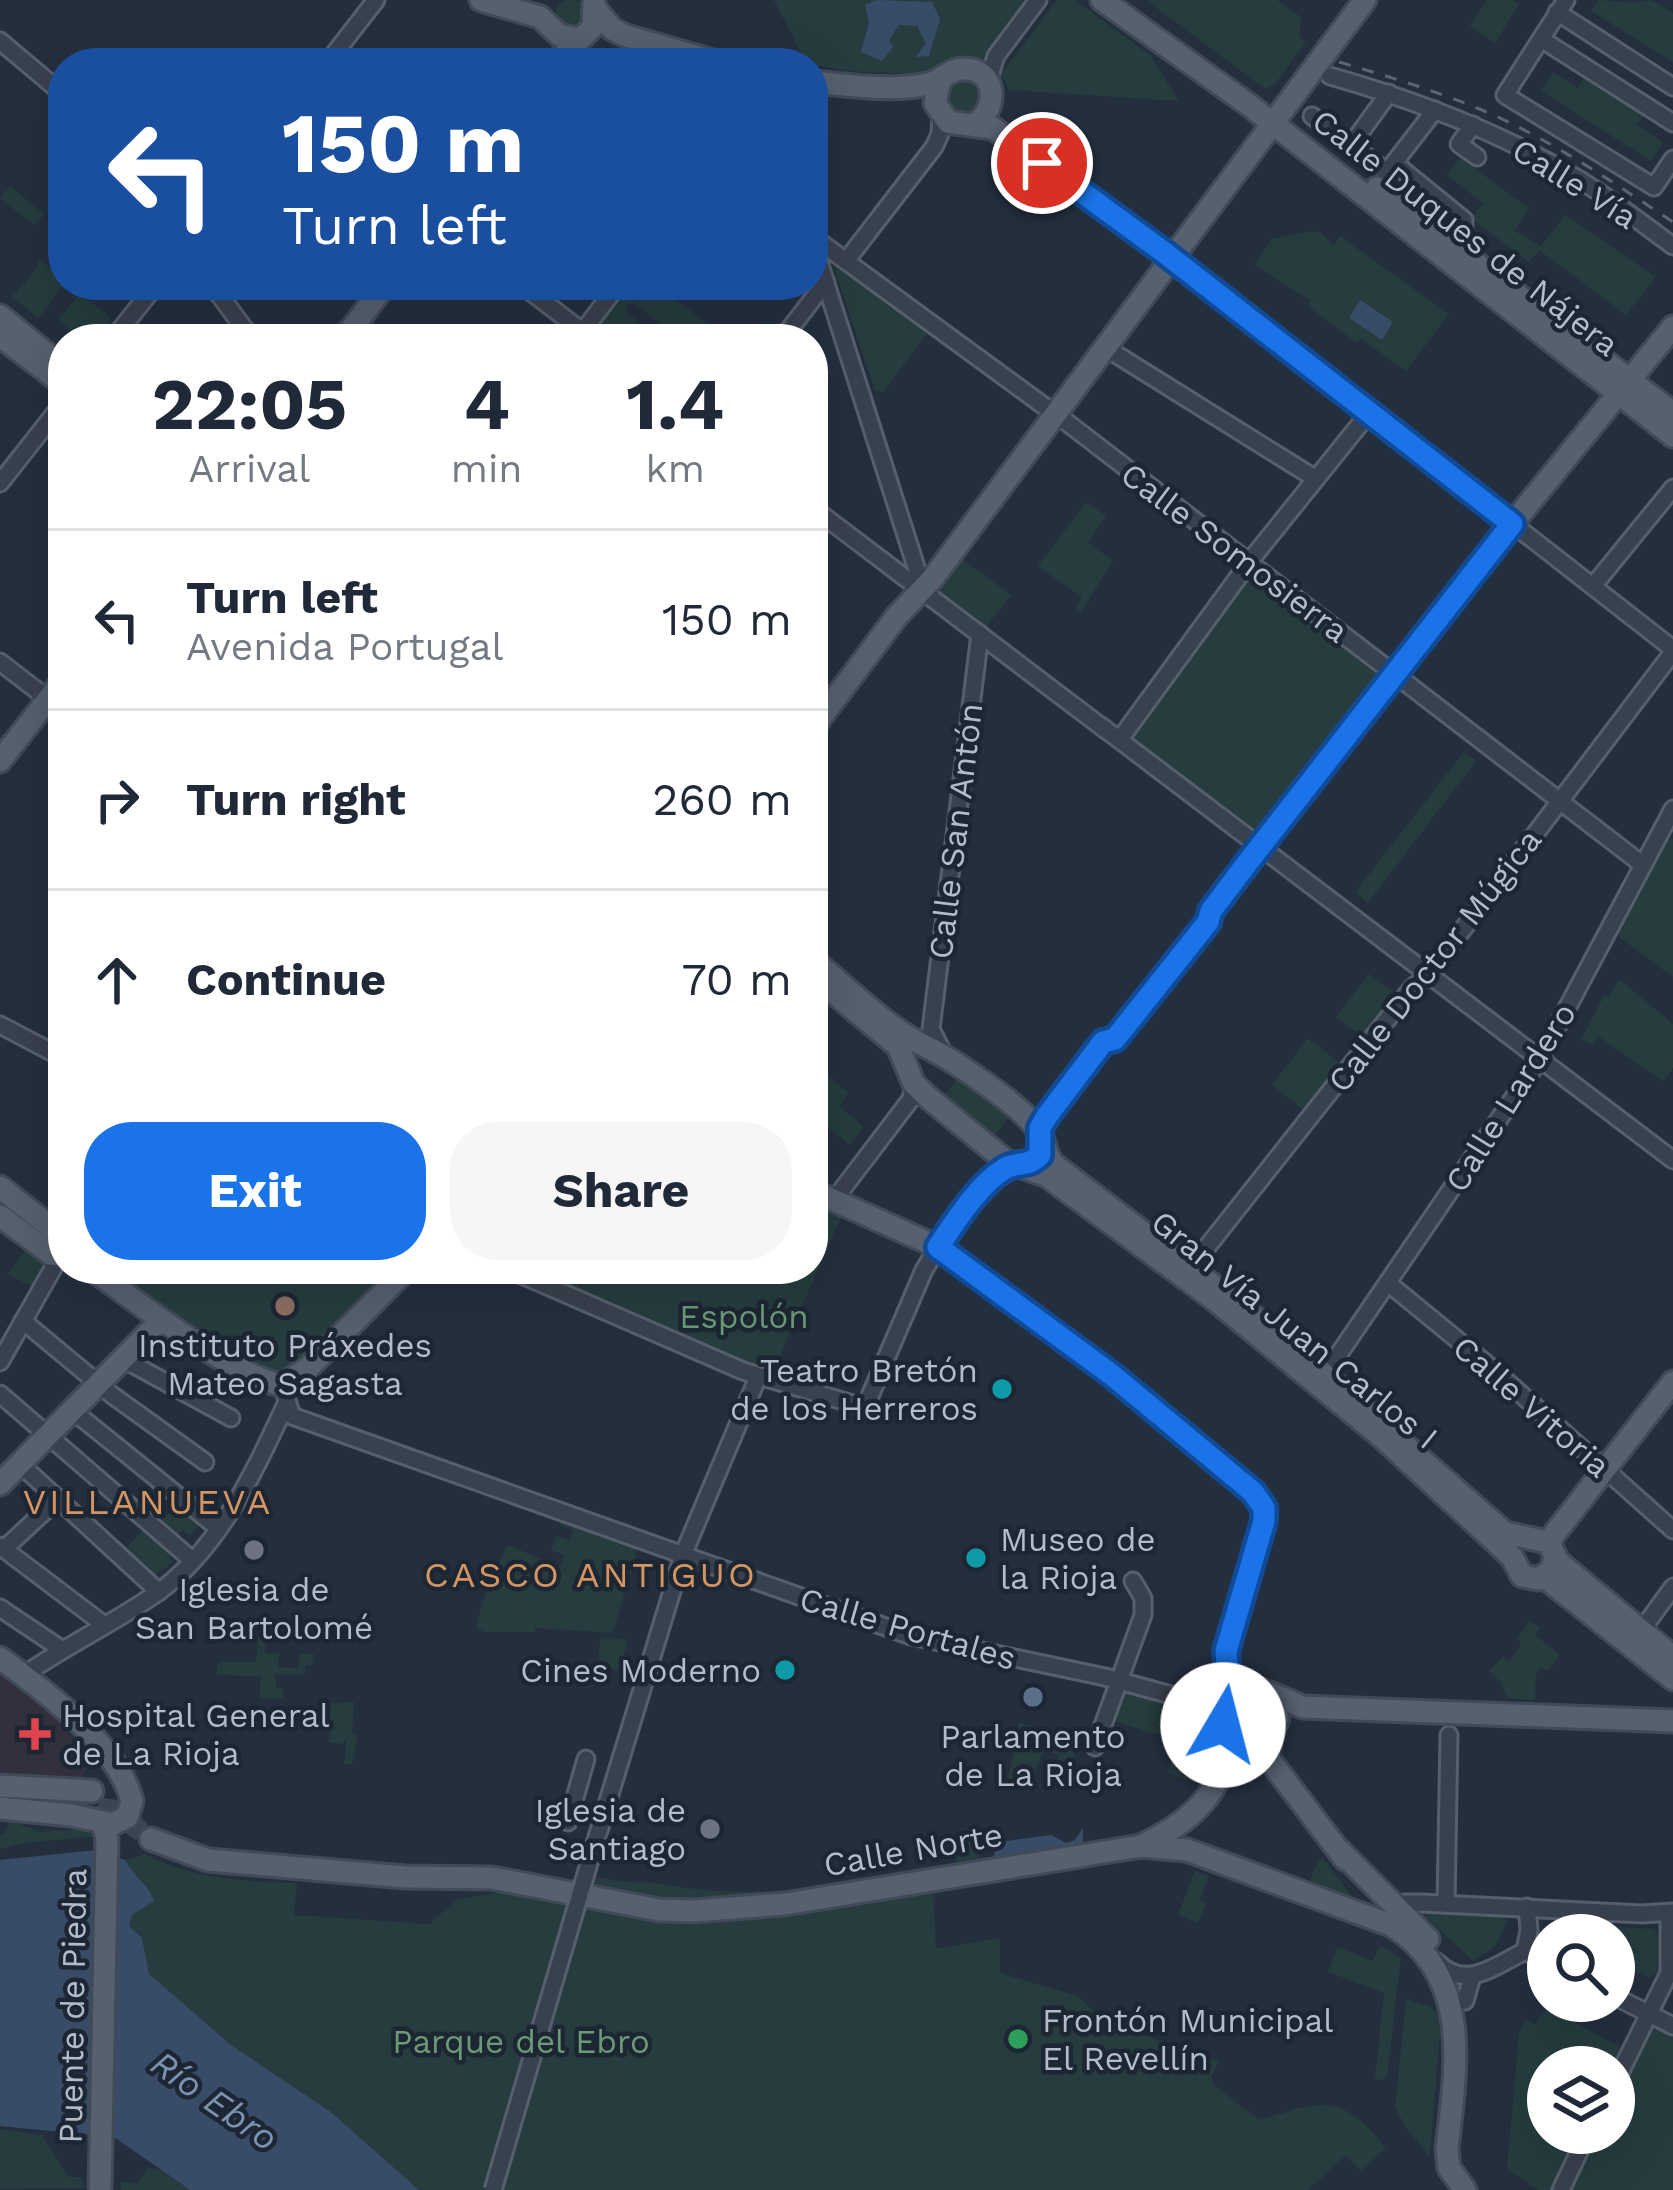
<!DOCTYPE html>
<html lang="en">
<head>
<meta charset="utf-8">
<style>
	:root { --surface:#fff; --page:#f6f6f7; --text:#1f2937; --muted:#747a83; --line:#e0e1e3; --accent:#1a73e8 }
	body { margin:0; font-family:"Work Sans",sans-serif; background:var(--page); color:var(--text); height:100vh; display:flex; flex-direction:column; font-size:45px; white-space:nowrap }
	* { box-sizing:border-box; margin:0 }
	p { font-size:39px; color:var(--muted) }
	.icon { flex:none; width:66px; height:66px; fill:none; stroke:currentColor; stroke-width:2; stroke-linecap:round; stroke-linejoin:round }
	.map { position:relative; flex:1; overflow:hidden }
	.details { position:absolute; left:48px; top:324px; width:780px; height:960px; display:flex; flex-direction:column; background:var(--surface); border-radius:48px; box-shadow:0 12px 48px #0002 }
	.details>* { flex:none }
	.guide { position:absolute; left:48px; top:48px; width:780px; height:252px; border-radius:48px; box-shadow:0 12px 48px #0002; background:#1a4fa0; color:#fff; overflow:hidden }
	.tools { position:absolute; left:1527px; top:1914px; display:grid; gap:24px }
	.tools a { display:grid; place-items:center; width:108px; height:108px; border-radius:50%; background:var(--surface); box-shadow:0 12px 48px #0002; font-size:60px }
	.pin { position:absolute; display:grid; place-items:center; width:102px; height:102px; color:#fff; margin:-51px; border:6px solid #fff; border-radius:50%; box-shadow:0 3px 12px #0007 }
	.me { position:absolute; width:132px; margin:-66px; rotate:8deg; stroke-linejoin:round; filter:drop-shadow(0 0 9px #0008) }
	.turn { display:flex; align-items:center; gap:42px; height:252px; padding:0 36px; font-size:54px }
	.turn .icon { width:156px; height:156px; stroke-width:2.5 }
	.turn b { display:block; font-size:84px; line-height:102px }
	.eta { display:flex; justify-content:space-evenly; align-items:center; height:204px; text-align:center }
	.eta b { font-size:72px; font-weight:700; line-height:84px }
	.action { display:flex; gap:24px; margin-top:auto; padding:24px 36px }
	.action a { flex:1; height:138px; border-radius:48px; background:var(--accent); color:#fff; font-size:48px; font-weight:700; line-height:138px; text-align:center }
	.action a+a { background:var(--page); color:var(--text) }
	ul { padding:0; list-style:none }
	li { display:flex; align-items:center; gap:36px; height:180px; padding:0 36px; border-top:3px solid var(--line) }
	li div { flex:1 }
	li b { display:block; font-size:45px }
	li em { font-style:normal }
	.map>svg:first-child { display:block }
</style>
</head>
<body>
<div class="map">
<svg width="1673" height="2190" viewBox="0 0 1673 2190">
	<rect width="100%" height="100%" fill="#242f3e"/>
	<polygon fill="#32303f" points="0,1676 54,1715 84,1753 87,1767 83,1777 61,1781 0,1775"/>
	<g fill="#263c3f">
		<circle cx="571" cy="14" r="15"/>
		<polygon points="774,0 1038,0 996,56 912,74 846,71 806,63"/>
		<polygon points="1057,0 1075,0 1150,55 1179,101 1009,90 1001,74"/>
		<polygon points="1146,0 1277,0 1302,18 1299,37 1306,42 1275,84 1265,89"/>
		<polygon points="1487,0 1512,0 1519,4 1495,43 1470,26"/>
		<polygon points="1598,0 1633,3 1652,0 1673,13 1673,62 1591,11"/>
		<polygon points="1553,72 1578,88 1585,77 1644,115 1637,125 1663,142 1651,161 1541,91"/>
		<circle cx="961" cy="99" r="18"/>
		<polygon points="1460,158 1529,208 1515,231 1541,246 1565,215 1656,277 1626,315 1539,250 1529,262 1471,218 1483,203 1447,175"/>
		<polygon points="10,186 44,214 35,226 0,198"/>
		<polygon points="1310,231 1320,232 1334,245 1340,236 1449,314 1406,371 1361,339 1357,343 1308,306 1311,301 1254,265 1272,239"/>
		<polygon points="40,259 63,278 63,284 38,318 12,296 29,279"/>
		<polygon points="832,262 928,332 883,392 875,390"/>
		<polygon points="624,285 656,285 728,339 680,339 634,303 627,305 627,313 661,339 613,339 594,325"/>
		<polygon points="80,293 111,318 94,339 79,337 58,320"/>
		<polygon points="1086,502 1106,516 1088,542 1113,561 1081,612 1075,608 1082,597 1038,566"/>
		<polygon points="955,554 1011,595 985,628 940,594 937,580"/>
		<polygon points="1249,564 1395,674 1261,846 1120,739"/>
		<polygon points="1464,752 1476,761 1368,903 1355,892"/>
		<polygon points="1673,839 1673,977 1614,933 1663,840"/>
		<polygon points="1369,974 1396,994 1362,1037 1336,1017"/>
		<polygon points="1619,979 1673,1024 1673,1068 1663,1081 1599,1037 1592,1044 1581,1039 1604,996 1609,997"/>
		<polygon points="1308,1038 1341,1064 1305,1111 1272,1085"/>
		<polygon points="813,1064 849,1093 839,1106 864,1127 849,1145 824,1124 813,1133"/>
		<polygon points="959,1077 1009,1117 990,1141 940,1100"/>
		<polygon points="813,1200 843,1213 771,1376 520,1269 813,1269"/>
		<polygon points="25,1251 47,1268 33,1287 7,1274"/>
		<polygon points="109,1269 391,1269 294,1370 282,1376 170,1311"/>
		<polygon points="178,1501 203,1520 190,1536 183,1530 172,1541 152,1523 158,1514 165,1518"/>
		<polygon points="564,1515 640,1540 613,1633 535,1628 535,1632 484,1632 476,1627 485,1595 507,1545 560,1566 564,1555 551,1550 556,1536 570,1540 573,1530 560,1525"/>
		<polygon points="146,1527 175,1549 169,1558 174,1562 153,1576 123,1551"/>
		<polygon points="1530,1621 1540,1628 1535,1635 1560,1655 1548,1671 1541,1667 1536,1675 1535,1700 1507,1698 1500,1681 1489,1671 1503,1657 1508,1661 1521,1645 1517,1637"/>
		<polygon points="266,1634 265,1653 279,1654 278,1667 298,1668 300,1654 314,1654 312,1665 306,1665 305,1674 275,1675 276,1688 284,1689 283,1698 259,1699 261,1676 216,1675 218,1662 256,1662 259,1635"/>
		<polygon points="600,1638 627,1639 621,1670 598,1667"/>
		<polygon points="1120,1690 1172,1706 1162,1736 1111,1720"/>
		<polygon points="354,1702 352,1733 358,1735 352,1765 344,1764 347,1736 343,1744 329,1742 331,1703"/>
		<polygon points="1187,1713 1201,1718 1208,1745 1197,1762 1201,1777 1196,1783 1167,1773"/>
		<polygon points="1019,1723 1079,1739 1065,1786 1054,1784 1058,1755 1043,1750 1030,1790 1006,1789"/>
		<polygon points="9,1820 40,1832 81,1829 98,1836 23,1843 0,1849 0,1835 5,1833"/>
		<polygon points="977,1838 978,1865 959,1869 952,1842"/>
		<path d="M 145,1854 C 189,1878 246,1882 297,1883 L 294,1915 L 429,1924 L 458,1899 L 517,1890 L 621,1911 C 666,1948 873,1898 933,1885 L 936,1949 L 1000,1938 L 1000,1973 L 1078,1996 L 1103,2021 L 1219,2061 L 1211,2078 L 1214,2085 L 1259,2120 C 1324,2101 1339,2091 1386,2148 L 1361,2171 L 1346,2155 L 1308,2190 L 419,2190 L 331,2112 L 231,2045 L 148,1974 L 142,1938 L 129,1926 L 134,1877 L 125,1860 Z"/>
		<polygon points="1322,1857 1358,1904 1308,1891 1313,1871"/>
		<polygon points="1195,1871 1209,1876 1200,1900 1206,1903 1198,1923 1178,1915"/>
		<path d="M 595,1876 C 618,1883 637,1881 662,1884 C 696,1890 726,1893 761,1891 L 762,1896 L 690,1905 L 590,1892 Z"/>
		<polygon points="1424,1908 1499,1913 1507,1922 1496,1946 1473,1961 1427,1918"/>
		<polygon points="1548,1923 1654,1929 1659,1937 1657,1973 1649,1978 1614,1960 1614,1935 1566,1935 1548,1926"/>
		<polygon points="1380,1945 1401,1958 1387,2075 1383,2080 1375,2079 1384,1993 1328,1972 1337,1947 1373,1961"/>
		<polygon points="1406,1999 1431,2007 1441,2020 1430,2156 1406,2128 1395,2107"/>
		<polygon points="1547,2008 1617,2045 1625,2053 1614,2076 1614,2067 1548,2067 1548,2133 1585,2133 1555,2190 1538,2190 1507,2169 1519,2033 1525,2020 1535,2024"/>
		<polygon points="1644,2022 1673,2037 1673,2190 1561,2190 1589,2133 1614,2133 1614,2083"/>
		<polygon points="0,2129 42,2135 68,2177 81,2177 85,2188 0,2189"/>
		<polygon points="148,2168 160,2170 190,2190 121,2190 120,2182 138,2183"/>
	</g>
	<g fill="#394c67">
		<polygon points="877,0 932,2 940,19 929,56 916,57 926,43 917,26 899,25 889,40 893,47 882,61 861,52 869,22 865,5"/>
		<polygon points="1360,300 1393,322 1382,340 1349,318"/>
		<circle cx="1249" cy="1716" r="14"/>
		<polygon points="1083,1828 1083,1845 995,1858 993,1843 1051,1835 1066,1843 1075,1840"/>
		<path d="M 97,1850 L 125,1860 C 134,1877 148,1883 154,1901 L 132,1915 L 129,1926 L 142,1938 L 149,1974 L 231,2045 L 331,2112 L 419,2190 L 190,2190 L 114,2137 L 0,2126 L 0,1860 Z"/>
	</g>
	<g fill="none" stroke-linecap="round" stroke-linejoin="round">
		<polyline stroke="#3a4453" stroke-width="21" stroke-dasharray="21 10" stroke-linecap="butt" points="67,1803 113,1810 151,1839"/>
		<g stroke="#565f6c" stroke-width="21">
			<g id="minor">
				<polyline points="1566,0 1505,95 1654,187 1673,159"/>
				<polyline points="1557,12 1673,87"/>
				<polyline points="1541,39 1673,123"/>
				<polyline points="0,41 63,94"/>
				<polyline points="327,63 376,0"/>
				<path d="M 1330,76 C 1415,100 1497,131 1573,176 C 1608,196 1640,222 1673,246"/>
				<polyline points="988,82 996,56 1038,0"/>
				<polyline points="1312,116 1387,172 1435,110"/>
				<polyline points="1473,125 1459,144 1477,157"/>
				<polyline points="1351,145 1389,93"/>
				<polyline points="1394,163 1464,220 1464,229 1454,245"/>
				<polyline points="813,237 1048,409"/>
				<polyline points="813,243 923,589"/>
				<polyline points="1173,259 1673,649"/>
				<polyline points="846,261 934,147 940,134 941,115"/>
				<polyline points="212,285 252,339"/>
				<polyline points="522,285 592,339"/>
				<polyline points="583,331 618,285"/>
				<polyline points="113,339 156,285"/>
				<polyline points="782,339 826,282"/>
				<polyline points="1106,348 1316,479"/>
				<polyline points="1056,414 1643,865"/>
				<polyline points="0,483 63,403"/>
				<polyline points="813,508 1107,731"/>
				<polyline points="1593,586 1673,488"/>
				<polyline points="0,662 48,699"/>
				<polyline points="1101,726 1673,1160"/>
				<polyline points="1120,739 1253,557 1369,413"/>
				<polyline points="0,1025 63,1058"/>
				<polyline points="942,1051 931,1029 980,634"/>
				<path d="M 1040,1134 L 1047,1116 L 1103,1042 C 1127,1035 1188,946 1208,922 L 1211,911 L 1261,846"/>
				<polyline points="834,1200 911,1099 914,1084"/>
				<polyline points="1192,1266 1412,988 1429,974 1673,652"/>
				<polyline points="508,1269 743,1371 856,1405 867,1403 924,1270 938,1247 1112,1375 1253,1492 1264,1507 1264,1521 1225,1651 1228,1677 1241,1690"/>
				<polyline points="1388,1283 1494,1370 1673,1530"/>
				<polyline points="23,1321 112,1395 205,1462"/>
				<polyline points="125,1360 231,1418"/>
				<polyline points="0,1362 60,1256"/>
				<polyline points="1326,1373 1540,1059 1673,809"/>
				<polyline points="282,1385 292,1416 911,1636 1105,1677 1204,1704"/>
				<polyline points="0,1394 192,1560"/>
				<polyline points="73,1411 218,1528"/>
				<polyline points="20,1464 159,1592"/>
				<polyline points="0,1546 103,1624"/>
				<polyline points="4,1549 59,1498"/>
				<polyline points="0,1608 61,1649"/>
				<polyline points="1641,1631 1673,1587"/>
				<path d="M 24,1675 C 67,1645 114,1623 157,1593 C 220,1548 254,1472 286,1404"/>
				<polyline points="1095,1747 1143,1615 1143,1598 1133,1581"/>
				<polyline points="568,1822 586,1759"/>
				<polyline points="590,1860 683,1555 758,1377"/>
				<polyline points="1446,1904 1449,1735"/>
				<polyline points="1393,1909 1405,1903 1421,1903 1642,1914 1673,1912"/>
				<polyline points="1525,1951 1529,1930 1527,1907"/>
				<polyline points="1525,1951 1548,1963"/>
				<path d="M 1437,1962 C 1465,1991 1495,1966 1525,1951"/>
				<polyline points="1614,1996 1673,2026"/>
				<polyline points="1465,2001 1472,1977"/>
				<polyline points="1614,2085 1669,1973 1669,1913"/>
				<polyline points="1561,2190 1588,2133"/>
			</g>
		</g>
		<g stroke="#414a57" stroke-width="27">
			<g id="major">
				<polyline points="481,0 540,17 559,35 577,39"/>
				<polyline points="1102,0 1249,105 1673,436"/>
				<polyline points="597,11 612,29 626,36 720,63"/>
				<polyline points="555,63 593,27 594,3"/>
				<polyline points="940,80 935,103 948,122 993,128 1173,259"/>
				<path d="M 813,82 C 850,85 891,92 928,84 C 942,81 949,69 963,69 C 996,68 999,106 977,123"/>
				<polyline points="1377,188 1673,413"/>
				<polyline points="0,316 63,367"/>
				<polyline points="0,336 63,384"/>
				<polyline points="344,339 385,285"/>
				<polyline points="813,728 897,616 933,578 1365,0"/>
				<polyline points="0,761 63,680"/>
				<polyline points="1261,846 1512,524 1673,327"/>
				<path d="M 813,960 C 848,988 885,1027 925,1046 C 952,1059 1022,1106 1038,1130 C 1046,1141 1044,1153 1053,1164 L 1286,1341 L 1505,1533 L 1548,1542 L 1555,1555 L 1552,1570 L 1538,1579 L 1522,1576 L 1512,1557 L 1383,1438 L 1215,1300 L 1047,1176 L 1006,1161 L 930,1099 L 914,1084 L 898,1046 L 813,976"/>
				<polyline points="0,1187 63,1237"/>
				<path d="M 813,1191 L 938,1247 C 954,1224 990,1170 1017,1166"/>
				<polyline points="0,1216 51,1254 63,1255"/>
				<path d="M 92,1269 C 132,1299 236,1378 282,1385 L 308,1368 L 407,1269"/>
				<polyline points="0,1484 161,1320"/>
				<polyline points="1548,1542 1673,1382"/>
				<polyline points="1556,1560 1673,1657"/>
				<polyline points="1544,1577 1673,1679"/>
				<path d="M 0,1658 C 46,1692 118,1745 132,1801 L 127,1817 L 113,1824 L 71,1815 L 0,1808"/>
				<path d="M 1270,1697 L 1278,1718 L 1271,1736 L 1253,1745 C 1215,1741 1210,1692 1247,1689 C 1263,1687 1287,1701 1303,1707 L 1673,1721"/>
				<polyline points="1271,1736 1268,1758 1345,1859"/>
				<polyline points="0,1786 92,1791"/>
				<path d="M 151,1839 L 208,1860 L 405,1877 L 492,1878 L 659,1910 L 694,1911 L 785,1904 L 1141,1846 C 1178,1828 1219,1801 1225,1755 C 1227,1742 1219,1731 1221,1717"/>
				<path d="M 1141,1846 L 1187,1850 L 1391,1925 C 1473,1975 1456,2067 1447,2149 L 1449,2168 L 1465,2190"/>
				<polyline points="1340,1851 1428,1939"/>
				<polyline points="100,2190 107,1839 103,1822"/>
			</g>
		</g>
		<use href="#minor" stroke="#38414e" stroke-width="15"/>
		<use href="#major" stroke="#56606e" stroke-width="21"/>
		<path stroke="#5a6575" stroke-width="3" stroke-dasharray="12 12" stroke-linecap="butt" d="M 1339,62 C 1390,77 1440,92 1489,113 C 1554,142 1614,183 1673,222"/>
		<g stroke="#565f6c" stroke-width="21" stroke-linecap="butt">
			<polyline id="minor-bridge" points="493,2190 590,1860"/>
		</g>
		<use href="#minor-bridge" stroke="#38414e" stroke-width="15"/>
	</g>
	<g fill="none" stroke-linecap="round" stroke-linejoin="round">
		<g stroke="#114b97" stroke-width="30">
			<path id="route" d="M 1042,163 L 1165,253 L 1512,524 L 1248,862 L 1211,911 L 1208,922 L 1115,1039 L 1103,1042 L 1047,1116 L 1040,1128 L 1040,1155 C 1027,1168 1017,1161 1004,1169 C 978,1185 955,1222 938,1247 L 1112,1375 L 1253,1492 L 1264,1508 L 1264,1521 L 1226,1651 L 1228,1677 L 1241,1690 L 1226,1702 L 1223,1725"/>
		</g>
		<use href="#route" stroke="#1a73e8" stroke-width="21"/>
	</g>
	<circle fill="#8d6e63" stroke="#1d2633" stroke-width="4.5" cx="285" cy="1306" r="12"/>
	<g fill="#0f9aa8" stroke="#1d2633" stroke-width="4.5">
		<circle cx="1002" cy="1389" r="12"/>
		<circle cx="976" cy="1558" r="12"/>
		<circle cx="785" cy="1670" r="12"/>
	</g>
	<g fill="#6b7280" stroke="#1d2633" stroke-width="4.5">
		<circle cx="254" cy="1550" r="12"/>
		<circle cx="710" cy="1829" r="12"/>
	</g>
	<circle fill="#5c6f8a" stroke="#1d2633" stroke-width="4.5" cx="1033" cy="1697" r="12"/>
	<path fill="#e0444e" stroke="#1d2633" stroke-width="4.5" d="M29 1716h12v12h12v12h-12v12h-12v-12h-12v-12h12z"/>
	<circle fill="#2e9e5b" stroke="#1d2633" stroke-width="4.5" cx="1018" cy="2039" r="12"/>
	<g text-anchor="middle" stroke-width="9" stroke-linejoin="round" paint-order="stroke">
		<g font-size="33" fill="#b4bcc9" stroke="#1d2633">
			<text transform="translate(1575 183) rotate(32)" y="12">Calle Vía</text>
			<text transform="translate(1466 232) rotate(38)" y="12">Calle Duques de Nájera</text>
			<text transform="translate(1235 552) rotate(37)" y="12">Calle Somosierra</text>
			<text transform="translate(955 831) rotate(-83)" y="12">Calle San Antón</text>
			<text transform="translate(1434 960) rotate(-52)" y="12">Calle Doctor Múgica</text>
			<text transform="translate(1510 1097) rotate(-58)" y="12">Calle Lardero</text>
			<text transform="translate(1295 1329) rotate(39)" y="12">Gran Vía Juan Carlos I</text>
			<text transform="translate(1532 1406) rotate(41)" y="12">Calle Vitoria</text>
			<text transform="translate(908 1628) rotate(16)" y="12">Calle Portales</text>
			<text transform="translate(913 1849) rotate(-10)" y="12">Calle Norte</text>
			<text transform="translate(72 2006) rotate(-89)" y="12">Puente de Piedra</text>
		</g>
		<g font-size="33" fill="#6b9a76" stroke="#1d2633">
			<text x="744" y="1328">Espolón</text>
			<text x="521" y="2053">Parque del Ebro</text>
		</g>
		<g font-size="33" fill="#b4bcc9" stroke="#1d2633">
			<text x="285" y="1357">Instituto Práxedes<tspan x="285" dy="38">Mateo Sagasta</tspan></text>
			<text x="978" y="1382" text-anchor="end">Teatro Bretón<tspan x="978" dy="38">de los Herreros</tspan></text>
			<text x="1000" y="1551" text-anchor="start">Museo de<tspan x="1000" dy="38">la Rioja</tspan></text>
			<text x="254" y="1601">Iglesia de<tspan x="254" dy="38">San Bartolomé</tspan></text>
			<text x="761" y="1682" text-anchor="end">Cines Moderno</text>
			<text x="62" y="1727" text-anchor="start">Hospital General<tspan x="62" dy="38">de La Rioja</tspan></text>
			<text x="1033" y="1748">Parlamento<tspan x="1033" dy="38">de La Rioja</tspan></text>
			<text x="686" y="1822" text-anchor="end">Iglesia de<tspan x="686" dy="38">Santiago</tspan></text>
			<text x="1042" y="2032" text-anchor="start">Frontón Municipal<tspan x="1042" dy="38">El Revellín</tspan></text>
		</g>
		<g font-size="36" letter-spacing="3" fill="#d59563" stroke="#1d2633">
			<text x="148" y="1514">VILLANUEVA</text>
			<text x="591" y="1587">CASCO ANTIGUO</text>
		</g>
		<g font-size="36" font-style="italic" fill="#7c92b1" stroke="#1d2633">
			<text transform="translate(215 2100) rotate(35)" y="13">Río Ebro</text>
		</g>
	</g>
</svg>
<div class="tools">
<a><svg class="icon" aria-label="search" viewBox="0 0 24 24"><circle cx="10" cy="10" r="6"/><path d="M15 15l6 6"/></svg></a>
<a><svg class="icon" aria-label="layers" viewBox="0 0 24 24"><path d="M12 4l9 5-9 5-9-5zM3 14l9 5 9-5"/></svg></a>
</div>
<div class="pin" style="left:1042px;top:163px;background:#d93025"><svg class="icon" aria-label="arrive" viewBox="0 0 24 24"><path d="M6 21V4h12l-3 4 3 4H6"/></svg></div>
<svg class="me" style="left:1223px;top:1725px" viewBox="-20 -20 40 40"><circle r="19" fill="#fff"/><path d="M0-13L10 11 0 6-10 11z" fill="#1a73e8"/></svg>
<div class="guide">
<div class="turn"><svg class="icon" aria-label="left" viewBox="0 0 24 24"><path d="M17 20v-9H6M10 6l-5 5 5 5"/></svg><div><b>150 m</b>Turn left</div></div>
</div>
<section class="details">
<div class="eta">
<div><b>22:05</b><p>Arrival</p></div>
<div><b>4</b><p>min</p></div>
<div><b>1.4</b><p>km</p></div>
</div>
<ul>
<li><svg class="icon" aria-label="left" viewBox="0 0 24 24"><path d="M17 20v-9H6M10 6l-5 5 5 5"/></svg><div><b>Turn left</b><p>Avenida Portugal</p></div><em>150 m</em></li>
<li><svg class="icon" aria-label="right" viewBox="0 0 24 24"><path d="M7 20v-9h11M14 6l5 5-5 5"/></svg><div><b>Turn right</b></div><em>260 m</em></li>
<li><svg class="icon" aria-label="ahead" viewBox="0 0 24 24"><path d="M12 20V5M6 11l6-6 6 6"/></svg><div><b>Continue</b></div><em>70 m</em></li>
</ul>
<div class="action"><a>Exit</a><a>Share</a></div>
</section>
</div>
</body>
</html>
